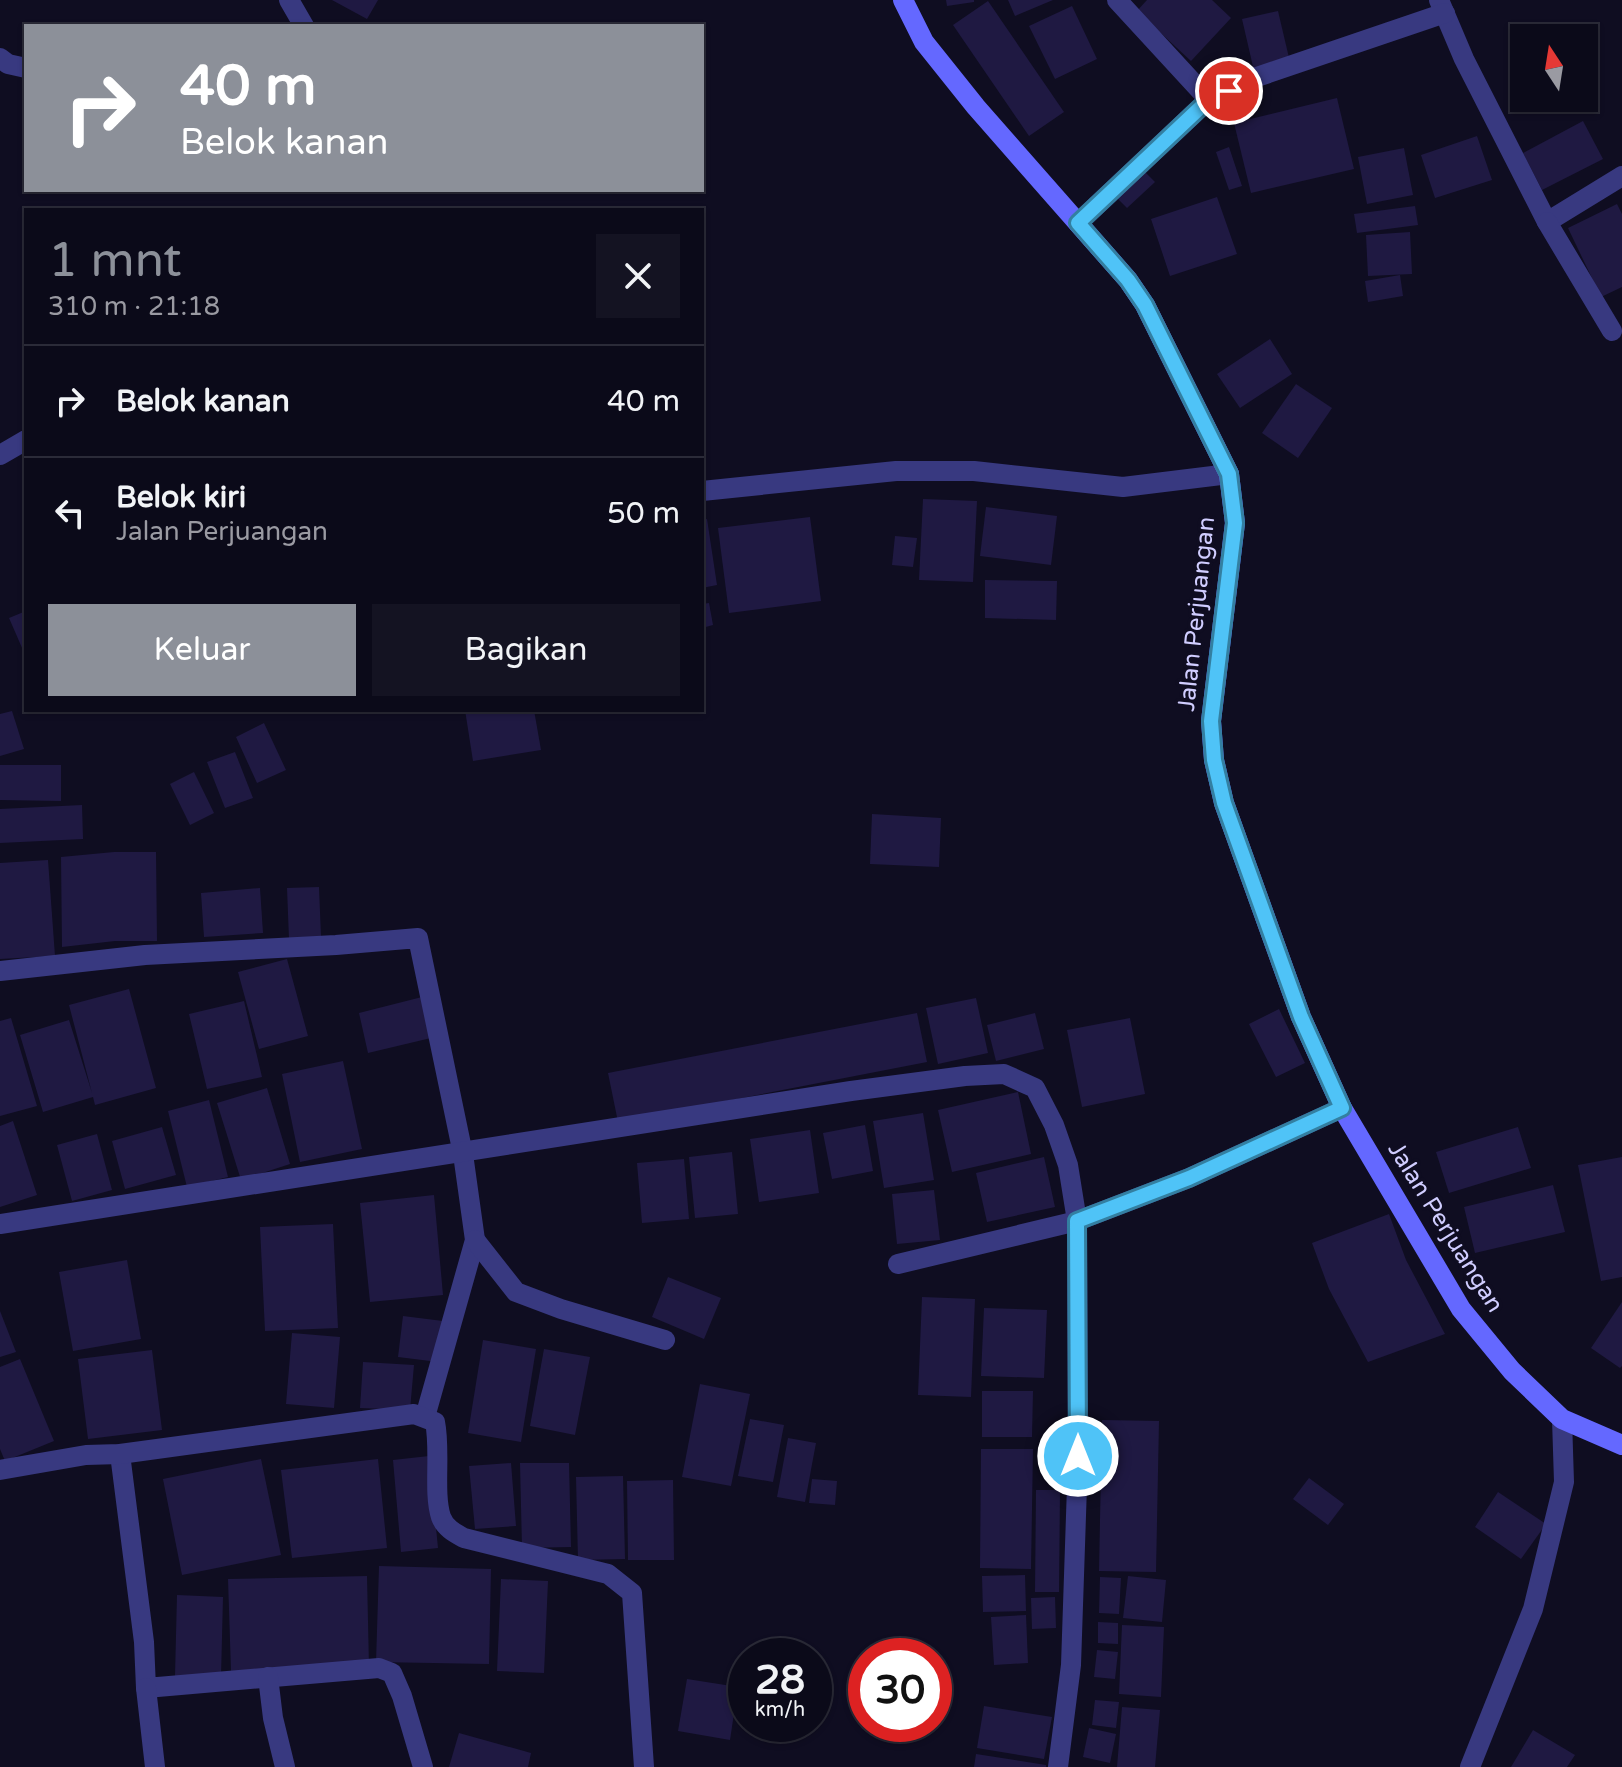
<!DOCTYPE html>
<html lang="id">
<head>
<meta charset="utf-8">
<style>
	:root { --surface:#0b0a19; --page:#141322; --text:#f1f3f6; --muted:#9a9aa2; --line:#2b2b38; --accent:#8c9099 }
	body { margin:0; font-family:"Varela Round",sans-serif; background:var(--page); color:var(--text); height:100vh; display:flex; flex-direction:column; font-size:30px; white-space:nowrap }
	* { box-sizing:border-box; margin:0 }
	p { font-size:26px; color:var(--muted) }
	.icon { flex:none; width:44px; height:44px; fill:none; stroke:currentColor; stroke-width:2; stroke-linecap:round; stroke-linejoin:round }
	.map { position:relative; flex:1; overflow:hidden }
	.sheet { position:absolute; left:24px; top:208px; width:680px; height:504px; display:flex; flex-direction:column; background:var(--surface); border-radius:0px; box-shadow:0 2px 6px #0004,0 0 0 2px var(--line) }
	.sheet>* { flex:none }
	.top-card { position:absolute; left:24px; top:24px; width:680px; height:168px; border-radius:0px; box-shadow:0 2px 6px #0004,0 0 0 2px var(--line); background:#8c9099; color:#fff; overflow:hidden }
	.needle { width:52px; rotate:348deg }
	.fabs { position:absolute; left:1510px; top:24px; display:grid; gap:16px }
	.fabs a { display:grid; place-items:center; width:88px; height:88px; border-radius:0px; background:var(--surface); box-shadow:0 2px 6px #0004,0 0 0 2px var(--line); font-size:40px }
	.speed { position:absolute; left:728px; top:1638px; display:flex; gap:16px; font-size:40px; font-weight:700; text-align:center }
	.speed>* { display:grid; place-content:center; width:104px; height:104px; border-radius:50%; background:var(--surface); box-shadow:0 2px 6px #0004,0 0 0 2px var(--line); line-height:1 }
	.speed small { font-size:20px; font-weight:400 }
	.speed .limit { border:12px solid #d22; background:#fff; color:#111 }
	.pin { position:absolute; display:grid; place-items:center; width:68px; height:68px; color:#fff; margin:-34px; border:4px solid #fff; border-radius:50%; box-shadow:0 2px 8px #0007 }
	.me { position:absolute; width:88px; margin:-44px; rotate:0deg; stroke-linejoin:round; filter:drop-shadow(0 0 6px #0008) }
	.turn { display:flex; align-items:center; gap:28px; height:168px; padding:0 24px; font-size:36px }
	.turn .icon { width:104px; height:104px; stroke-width:2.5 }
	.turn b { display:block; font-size:56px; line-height:68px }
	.round { display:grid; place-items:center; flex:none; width:84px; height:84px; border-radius:0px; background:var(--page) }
	.summary { display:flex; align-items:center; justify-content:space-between; height:136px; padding:0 24px }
	h1 { font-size:48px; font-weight:600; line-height:60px; color:var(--accent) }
	.cta { display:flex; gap:16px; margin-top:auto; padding:16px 24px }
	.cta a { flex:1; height:92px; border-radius:0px; background:var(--accent); color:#fff; font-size:32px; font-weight:600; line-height:92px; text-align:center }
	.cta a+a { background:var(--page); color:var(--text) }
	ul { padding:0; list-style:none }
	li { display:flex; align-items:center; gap:24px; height:112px; padding:0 24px; border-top:2px solid var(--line) }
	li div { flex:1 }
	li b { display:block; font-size:30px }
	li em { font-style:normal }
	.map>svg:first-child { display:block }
</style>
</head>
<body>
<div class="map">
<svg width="1622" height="1767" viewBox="0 0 1622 1767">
	<rect width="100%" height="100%" fill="#0f0d21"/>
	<g fill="#1f1942">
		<polygon points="332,0 378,0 367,19"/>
		<polygon points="946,0 974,0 974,2 947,6"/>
		<polygon points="1008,0 1053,0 1015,16"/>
		<polygon points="1147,0 1212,0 1231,18 1191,61 1137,11"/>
		<polygon points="988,1 1064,112 1029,136 953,25"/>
		<polygon points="1072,6 1097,59 1055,79 1029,26"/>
		<polygon points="1278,11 1290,62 1254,71 1242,19"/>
		<polygon points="1337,98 1354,169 1251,193 1234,123"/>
		<polygon points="1583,121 1603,159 1542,190 1523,153"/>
		<polygon points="1477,136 1492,180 1435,198 1421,155"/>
		<polygon points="1229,147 1242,186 1229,190 1216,152"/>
		<polygon points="1404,148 1413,195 1367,204 1358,157"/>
		<polygon points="1141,168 1155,182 1127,208 1114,195"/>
		<polygon points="1217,197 1237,254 1170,276 1151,219"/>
		<polygon points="1617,204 1622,214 1622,287 1601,297 1568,228"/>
		<polygon points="1415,206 1418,225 1357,233 1354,214"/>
		<polygon points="1410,232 1412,274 1368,276 1366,235"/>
		<polygon points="1400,275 1403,296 1368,302 1365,281"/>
		<polygon points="1270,339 1292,374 1240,408 1217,374"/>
		<polygon points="1296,384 1332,408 1298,458 1262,433"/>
		<polygon points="923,499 977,501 973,582 919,580"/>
		<polygon points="986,507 1057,516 1051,565 980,556"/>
		<polygon points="810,517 821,601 729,613 718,528"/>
		<polygon points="707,519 717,585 702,588 702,520"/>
		<polygon points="895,536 917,538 913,567 892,565"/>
		<polygon points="985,580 1057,581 1056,620 985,618"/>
		<polygon points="709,603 713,625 702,628 702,604"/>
		<polygon points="26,611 26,657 9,618"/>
		<polygon points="465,710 534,710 541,750 473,761"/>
		<polygon points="12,711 24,749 0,756 0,714"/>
		<polygon points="264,723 286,770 257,783 236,737"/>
		<polygon points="235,752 253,798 225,808 207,762"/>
		<polygon points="0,765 61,765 61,801 0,800"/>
		<polygon points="194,772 214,813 190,825 170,784"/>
		<polygon points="82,805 83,839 0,843 0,809"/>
		<polygon points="872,814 941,818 939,867 870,864"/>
		<polygon points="114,852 156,852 157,941 115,941 62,947 61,857"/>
		<polygon points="48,860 55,956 0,959 0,863"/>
		<polygon points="319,887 321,937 289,939 287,888"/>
		<polygon points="260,888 263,933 204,937 201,893"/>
		<polygon points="287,959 308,1036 259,1049 238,972"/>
		<polygon points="129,989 156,1088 95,1105 93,1097 43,1112 20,1035 69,1020 92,1093 69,1005"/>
		<polygon points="422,997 431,1038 368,1053 359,1013"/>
		<polygon points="976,998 988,1053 938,1064 926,1008"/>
		<polygon points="244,1001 262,1077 207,1089 189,1014"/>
		<polygon points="1279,1009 1305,1063 1276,1077 1249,1024"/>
		<polygon points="917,1013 927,1062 618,1122 608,1073"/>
		<polygon points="1035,1013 1044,1049 996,1061 987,1025"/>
		<polygon points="11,1018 37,1106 0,1116 0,1021"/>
		<polygon points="1130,1018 1145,1094 1082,1107 1067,1030"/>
		<polygon points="343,1061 362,1149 300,1162 282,1074"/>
		<polygon points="267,1088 290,1164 241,1180 217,1103"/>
		<polygon points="1018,1092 1031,1154 952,1172 938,1110"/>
		<polygon points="209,1100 228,1177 187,1187 168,1111"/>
		<polygon points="923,1113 934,1180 884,1188 873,1121"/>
		<polygon points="13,1121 37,1195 0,1207 0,1126"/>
		<polygon points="865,1125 873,1171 832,1179 823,1133"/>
		<polygon points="162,1127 176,1175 125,1189 112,1141"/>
		<polygon points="1518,1127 1531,1168 1449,1193 1436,1152"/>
		<polygon points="810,1130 819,1193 759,1202 750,1139"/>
		<polygon points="97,1134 112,1190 72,1201 57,1145"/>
		<polygon points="732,1152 738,1214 695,1218 689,1157"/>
		<polygon points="1044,1157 1055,1207 987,1222 976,1173"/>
		<polygon points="1622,1157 1622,1277 1601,1281 1578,1165"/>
		<polygon points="684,1159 689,1219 642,1223 637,1163"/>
		<polygon points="1553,1185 1565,1232 1475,1253 1464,1207"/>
		<polygon points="934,1190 940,1240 897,1244 892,1194"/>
		<polygon points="434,1195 443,1295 370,1302 360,1203"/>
		<polygon points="1389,1214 1406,1260 1445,1334 1368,1362 1329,1289 1312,1243"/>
		<polygon points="333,1224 338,1328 265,1331 260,1227"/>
		<polygon points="127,1260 141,1339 73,1351 59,1272"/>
		<polygon points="668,1277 721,1298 704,1339 652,1317"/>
		<polygon points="922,1297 975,1299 971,1397 918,1395"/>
		<polygon points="1622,1302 1622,1366 1620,1368 1591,1348"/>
		<polygon points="984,1308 1047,1310 1044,1378 981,1376"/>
		<polygon points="0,1311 16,1352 0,1357"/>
		<polygon points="403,1316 443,1321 438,1362 398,1357"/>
		<polygon points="292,1333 340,1337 334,1408 286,1404"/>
		<polygon points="483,1340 536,1349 521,1442 468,1433"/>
		<polygon points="544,1349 590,1357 575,1435 530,1426"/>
		<polygon points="152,1350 162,1430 88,1439 78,1359"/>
		<polygon points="20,1359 54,1441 5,1461 0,1449 0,1367"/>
		<polygon points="363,1362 414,1365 410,1410 360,1408"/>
		<polygon points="700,1384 750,1394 731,1486 682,1477"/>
		<polygon points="982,1391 1033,1391 1032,1437 982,1437"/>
		<polygon points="750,1419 784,1425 773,1482 738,1476"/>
		<polygon points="1102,1420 1159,1421 1156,1572 1099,1571"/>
		<polygon points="788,1438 816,1443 805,1502 777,1497"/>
		<polygon points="981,1449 1033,1449 1031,1569 980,1568"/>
		<polygon points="429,1456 438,1548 401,1552 393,1460"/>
		<polygon points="261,1459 281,1555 182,1575 163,1479"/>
		<polygon points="378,1459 387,1548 292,1558 281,1470"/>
		<polygon points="511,1463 516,1526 475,1529 469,1466"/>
		<polygon points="520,1463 569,1463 571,1547 522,1548"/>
		<polygon points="623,1476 625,1559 578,1560 576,1477"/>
		<polygon points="1309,1478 1344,1504 1328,1525 1293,1499"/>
		<polygon points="812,1479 837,1481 835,1505 809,1503"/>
		<polygon points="673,1480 674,1560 628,1560 627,1481"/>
		<polygon points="1036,1490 1060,1490 1059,1592 1035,1592"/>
		<polygon points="1498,1492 1546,1524 1521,1559 1475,1527"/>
		<polygon points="379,1566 491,1569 489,1664 376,1662"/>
		<polygon points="1025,1575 1026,1611 983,1612 982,1576"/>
		<polygon points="367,1576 369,1667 231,1671 228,1579"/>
		<polygon points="1128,1576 1166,1580 1162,1622 1123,1618"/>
		<polygon points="1100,1577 1121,1578 1119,1614 1099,1613"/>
		<polygon points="501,1579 548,1581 544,1673 497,1671"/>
		<polygon points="177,1595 223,1597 221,1677 175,1676"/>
		<polygon points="1055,1597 1056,1628 1032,1629 1031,1598"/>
		<polygon points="1026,1615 1028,1663 994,1665 991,1617"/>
		<polygon points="1098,1622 1118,1623 1118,1644 1098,1643"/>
		<polygon points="1122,1625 1164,1627 1161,1697 1119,1694"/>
		<polygon points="1097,1650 1118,1652 1115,1679 1094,1677"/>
		<polygon points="687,1679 738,1687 730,1740 678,1731"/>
		<polygon points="1095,1700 1119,1702 1116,1728 1092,1725"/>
		<polygon points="984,1706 1052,1717 1044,1759 977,1748"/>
		<polygon points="1122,1707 1160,1710 1155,1767 1117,1767"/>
		<polygon points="1089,1728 1116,1734 1110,1763 1083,1757"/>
		<polygon points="1533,1730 1575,1755 1567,1767 1511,1767"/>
		<polygon points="459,1733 531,1753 528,1767 449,1767"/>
		<polygon points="976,1754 1046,1765 1046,1767 974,1767"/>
	</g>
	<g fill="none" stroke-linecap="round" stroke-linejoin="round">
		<g stroke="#383980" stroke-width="20">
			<polyline points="289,0 304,26"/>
			<polyline points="1117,0 1210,101"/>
			<polyline points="1439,0 1464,59 1547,222 1622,176"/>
			<polyline points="0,58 8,64 26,68"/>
			<polyline points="1547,222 1612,331"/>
			<polyline points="1078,223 1203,105 1248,80 1445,13"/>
			<polyline points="0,455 26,440"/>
			<polyline points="702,491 896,471 974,471 1123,487 1229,474"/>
			<polyline points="0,971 145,955 336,945 418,938 463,1154 475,1240 425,1417"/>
			<polyline points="0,1224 851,1091 965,1076 1004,1074 1035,1088 1054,1125 1068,1165 1077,1221 1189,1178 1342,1108"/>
			<polyline points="475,1240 516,1292 561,1309 665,1340"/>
			<polyline points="898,1264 1077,1221 1078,1456 1071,1665 1058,1767"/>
			<polyline points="120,1454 144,1642 146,1688 379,1668 392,1673 402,1696 423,1767"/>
			<path d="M 0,1470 L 86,1455 L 120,1454 L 414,1414 L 435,1422 C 441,1451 433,1493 441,1517 C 445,1528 455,1533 464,1538 L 608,1574 L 632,1593 L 644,1767"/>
			<polyline points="268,1677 273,1718 285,1767"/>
			<polyline points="146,1688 155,1767"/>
			<polyline points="1470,1767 1533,1609 1564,1482 1562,1419"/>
		</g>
		<polyline stroke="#6468ff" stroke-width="20" points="903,0 924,42 976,107 1128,280 1145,305 1229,474 1235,523 1211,721 1214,760 1224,803 1301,1017 1342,1108 1461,1309 1512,1371 1562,1419 1622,1445"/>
	</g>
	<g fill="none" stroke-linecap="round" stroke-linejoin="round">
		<g stroke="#337fa1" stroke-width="20">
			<polyline id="route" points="1078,1456 1077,1221 1189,1178 1342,1108 1301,1017 1224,803 1214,760 1211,721 1235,523 1229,474 1145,305 1128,280 1078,223 1203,105 1229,91"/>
		</g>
		<use href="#route" stroke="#4fc3f7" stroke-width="14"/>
	</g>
	<g text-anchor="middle" stroke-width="7" stroke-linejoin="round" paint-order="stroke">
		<g font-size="24" fill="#d0cdff" stroke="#0f0d21">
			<text transform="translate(1196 614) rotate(-84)" y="8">Jalan Perjuangan</text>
			<text transform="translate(1446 1227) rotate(58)" y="8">Jalan Perjuangan</text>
		</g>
	</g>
</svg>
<div class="fabs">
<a><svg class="needle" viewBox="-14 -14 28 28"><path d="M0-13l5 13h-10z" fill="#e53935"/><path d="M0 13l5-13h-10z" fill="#9a9aa2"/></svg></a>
</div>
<div class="speed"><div>28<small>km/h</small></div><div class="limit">30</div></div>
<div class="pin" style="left:1229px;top:91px;background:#d93025"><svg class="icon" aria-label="arrive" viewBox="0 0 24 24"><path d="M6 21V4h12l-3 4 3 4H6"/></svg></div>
<svg class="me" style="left:1078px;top:1456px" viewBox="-20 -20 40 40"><circle r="17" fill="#4fc3f7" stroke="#fff" stroke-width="3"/><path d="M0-11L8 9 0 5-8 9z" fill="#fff"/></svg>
<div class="top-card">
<div class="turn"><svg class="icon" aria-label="right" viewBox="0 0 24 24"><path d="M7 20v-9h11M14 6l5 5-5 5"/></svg><div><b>40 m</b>Belok kanan</div></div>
</div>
<section class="sheet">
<div class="summary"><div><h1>1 mnt</h1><p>310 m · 21:18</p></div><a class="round"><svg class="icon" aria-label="close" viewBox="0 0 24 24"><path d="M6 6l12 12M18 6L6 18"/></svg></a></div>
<ul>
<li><svg class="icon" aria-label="right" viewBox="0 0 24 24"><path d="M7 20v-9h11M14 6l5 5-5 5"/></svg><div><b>Belok kanan</b></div><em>40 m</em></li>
<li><svg class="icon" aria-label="left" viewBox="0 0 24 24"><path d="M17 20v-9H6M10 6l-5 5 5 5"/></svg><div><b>Belok kiri</b><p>Jalan Perjuangan</p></div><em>50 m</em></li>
</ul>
<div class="cta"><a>Keluar</a><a>Bagikan</a></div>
</section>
</div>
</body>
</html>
